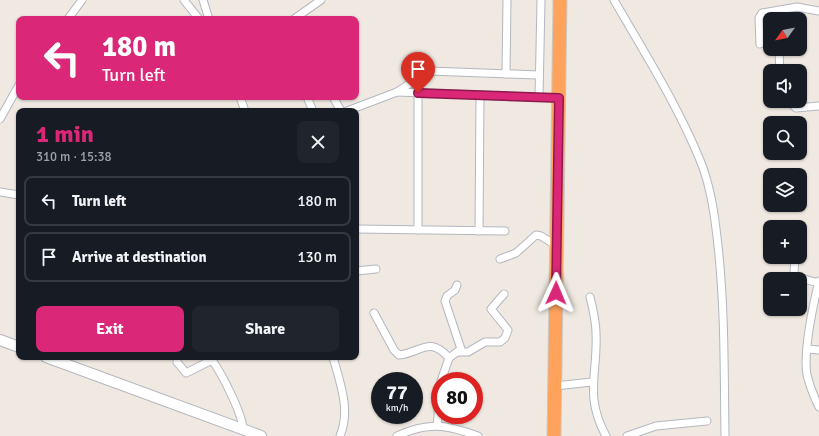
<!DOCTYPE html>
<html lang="en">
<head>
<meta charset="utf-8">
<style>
	:root { --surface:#171b24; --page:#20242c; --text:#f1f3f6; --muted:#9ea1a6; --line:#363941; --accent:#db2777 }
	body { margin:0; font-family:Signika,sans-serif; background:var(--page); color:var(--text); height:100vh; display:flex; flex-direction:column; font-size:15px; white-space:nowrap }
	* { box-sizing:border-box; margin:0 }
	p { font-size:13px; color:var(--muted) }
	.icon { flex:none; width:22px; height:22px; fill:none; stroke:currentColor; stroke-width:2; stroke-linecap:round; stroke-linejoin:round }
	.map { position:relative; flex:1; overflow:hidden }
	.details { position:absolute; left:16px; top:108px; width:343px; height:252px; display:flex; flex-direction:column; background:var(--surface); border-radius:8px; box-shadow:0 1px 3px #0004 }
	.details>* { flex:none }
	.hud { position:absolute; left:16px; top:16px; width:343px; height:84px; border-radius:8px; box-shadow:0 1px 3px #0004; background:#db2777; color:#fff; overflow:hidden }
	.needle { width:26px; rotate:237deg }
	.tools { position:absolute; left:763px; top:12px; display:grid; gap:8px }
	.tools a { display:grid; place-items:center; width:44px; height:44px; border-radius:8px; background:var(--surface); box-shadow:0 1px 3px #0004; font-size:20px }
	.speed { position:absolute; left:371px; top:372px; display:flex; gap:8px; font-size:20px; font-weight:700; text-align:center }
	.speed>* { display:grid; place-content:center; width:52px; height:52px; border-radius:50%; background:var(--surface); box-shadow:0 1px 3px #0004; line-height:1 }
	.speed small { font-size:10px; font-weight:400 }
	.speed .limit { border:6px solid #d22; background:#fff; color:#111 }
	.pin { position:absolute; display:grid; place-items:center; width:34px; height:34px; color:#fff; margin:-41px -17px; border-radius:50% 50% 50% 0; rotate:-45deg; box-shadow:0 0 4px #0007 }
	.pin .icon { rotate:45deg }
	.me { position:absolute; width:44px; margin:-22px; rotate:1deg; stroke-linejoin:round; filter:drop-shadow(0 0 3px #0008) }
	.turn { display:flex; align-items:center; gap:14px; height:84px; padding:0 20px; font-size:18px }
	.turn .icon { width:52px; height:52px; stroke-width:2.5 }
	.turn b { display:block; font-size:28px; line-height:34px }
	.round { display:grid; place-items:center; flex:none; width:42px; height:42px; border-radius:8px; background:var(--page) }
	.summary { display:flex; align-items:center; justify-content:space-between; height:68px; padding:0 20px }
	h1 { font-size:24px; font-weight:700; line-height:30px; color:var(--accent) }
	.button { display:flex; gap:8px; margin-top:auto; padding:8px 20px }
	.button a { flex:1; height:46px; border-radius:8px; background:var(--accent); color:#fff; font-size:16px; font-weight:700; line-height:46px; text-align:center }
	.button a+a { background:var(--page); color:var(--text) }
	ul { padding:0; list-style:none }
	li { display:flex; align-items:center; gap:12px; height:50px; margin:0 8px 6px; padding:0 12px; border:2px solid var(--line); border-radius:8px }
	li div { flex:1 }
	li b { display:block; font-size:15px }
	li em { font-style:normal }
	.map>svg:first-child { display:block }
</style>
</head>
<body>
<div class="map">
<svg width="819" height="436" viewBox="0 0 819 436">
	<rect width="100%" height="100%" fill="#efe9e1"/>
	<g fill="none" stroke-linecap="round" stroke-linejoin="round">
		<g stroke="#b4b7c1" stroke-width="9">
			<g id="street">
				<polyline points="184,0 199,19"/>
				<polyline points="203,0 209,19"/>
				<path d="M 614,0 C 644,52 677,104 700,160 C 711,187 715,217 718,246 C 725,309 724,372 725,436"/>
				<polyline points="68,19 82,0"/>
				<polyline points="294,19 321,0"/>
				<polyline points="760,44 759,18 762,13 797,7 819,11"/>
				<polyline points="779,53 780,71"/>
				<polyline points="506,74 507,0"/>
				<polyline points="397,92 559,98"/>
				<polyline points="240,97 245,111"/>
				<polyline points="307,97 313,111"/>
				<polyline points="333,97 341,111"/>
				<polyline points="539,97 541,0"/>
				<polyline points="788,101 796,108 819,106"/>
				<polyline points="347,111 397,92 429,71 539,75"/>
				<polyline points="0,119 19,85"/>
				<polyline points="0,192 19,195"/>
				<polyline points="356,229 505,231"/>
				<polyline points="418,230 418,78"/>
				<polyline points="479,231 480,95"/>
				<polyline points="795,257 794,273 796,277 819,283"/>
				<polyline points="500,259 516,253 536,235 541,236 557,246"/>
				<polyline points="356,271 376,269"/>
				<path d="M 819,281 C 813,305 803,352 807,375 C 810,387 814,397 819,407"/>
				<path d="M 590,297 C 593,309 596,321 596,333 C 598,374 584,396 606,436"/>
				<path d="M 374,313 L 394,350 L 399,355 C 421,353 429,335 449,358"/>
				<polyline points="808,349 819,350"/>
				<polyline points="459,352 468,352 485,342 500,342 505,338 508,330 491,309 504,294"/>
				<path d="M 333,357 C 340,383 351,410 340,436"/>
				<path d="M 177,362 L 186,373 L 212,360 C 222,374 241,411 243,428"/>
				<polyline points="441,381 449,358 461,349 445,301 447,296 455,290 457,285"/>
				<polyline points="555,386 592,382"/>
				<path d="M 437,425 C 440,411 436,397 440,384"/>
				<path d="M 397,436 C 429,421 447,425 478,436"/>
				<polyline points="627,436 656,426 707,421"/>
			</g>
		</g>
		<g stroke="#b4b7c1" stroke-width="12">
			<g id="secondary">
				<polyline points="0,340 19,347"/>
				<polyline points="46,357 261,436"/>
			</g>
		</g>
		<g stroke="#c9c9c9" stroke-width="15">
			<polyline id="highway" points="554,436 560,0"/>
		</g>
		<use href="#street" stroke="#fff" stroke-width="7"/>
		<use href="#secondary" stroke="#fff" stroke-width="10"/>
		<use href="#highway" stroke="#ffa35c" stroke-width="13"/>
	</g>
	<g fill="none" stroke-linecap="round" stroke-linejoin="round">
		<g stroke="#8e194d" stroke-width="10">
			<polyline id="route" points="418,93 559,98 556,293"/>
		</g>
		<use href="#route" stroke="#db2777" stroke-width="7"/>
	</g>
</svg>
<div class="tools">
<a><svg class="needle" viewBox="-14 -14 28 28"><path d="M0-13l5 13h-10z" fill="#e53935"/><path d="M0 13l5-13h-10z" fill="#9ea1a6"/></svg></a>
<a><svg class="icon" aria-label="sound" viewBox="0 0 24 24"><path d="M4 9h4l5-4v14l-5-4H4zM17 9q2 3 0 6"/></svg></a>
<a><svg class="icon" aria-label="search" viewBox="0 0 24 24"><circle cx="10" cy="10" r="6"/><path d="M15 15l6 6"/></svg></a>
<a><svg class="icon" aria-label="layers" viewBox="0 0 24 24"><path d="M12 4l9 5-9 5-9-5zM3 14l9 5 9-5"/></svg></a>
<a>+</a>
<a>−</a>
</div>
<div class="speed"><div>77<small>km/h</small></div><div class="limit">80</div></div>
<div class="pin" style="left:418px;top:93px;background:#d93025"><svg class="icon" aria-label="arrive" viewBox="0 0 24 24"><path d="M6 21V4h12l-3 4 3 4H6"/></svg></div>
<svg class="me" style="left:556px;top:293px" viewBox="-20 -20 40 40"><path d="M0-17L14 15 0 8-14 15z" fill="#db2777" stroke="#fff" stroke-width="4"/></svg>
<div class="hud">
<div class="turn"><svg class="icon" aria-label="left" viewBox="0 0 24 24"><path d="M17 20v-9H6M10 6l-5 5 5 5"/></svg><div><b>180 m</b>Turn left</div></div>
</div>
<section class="details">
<div class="summary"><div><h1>1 min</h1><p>310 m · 15:38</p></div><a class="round"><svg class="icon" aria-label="close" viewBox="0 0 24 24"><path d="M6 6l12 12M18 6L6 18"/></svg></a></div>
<ul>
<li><svg class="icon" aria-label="left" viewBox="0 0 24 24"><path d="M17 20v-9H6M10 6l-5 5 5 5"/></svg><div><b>Turn left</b></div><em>180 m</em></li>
<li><svg class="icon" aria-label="arrive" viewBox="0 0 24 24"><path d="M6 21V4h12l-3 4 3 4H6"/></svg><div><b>Arrive at destination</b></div><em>130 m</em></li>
</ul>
<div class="button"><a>Exit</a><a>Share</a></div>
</section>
</div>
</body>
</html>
